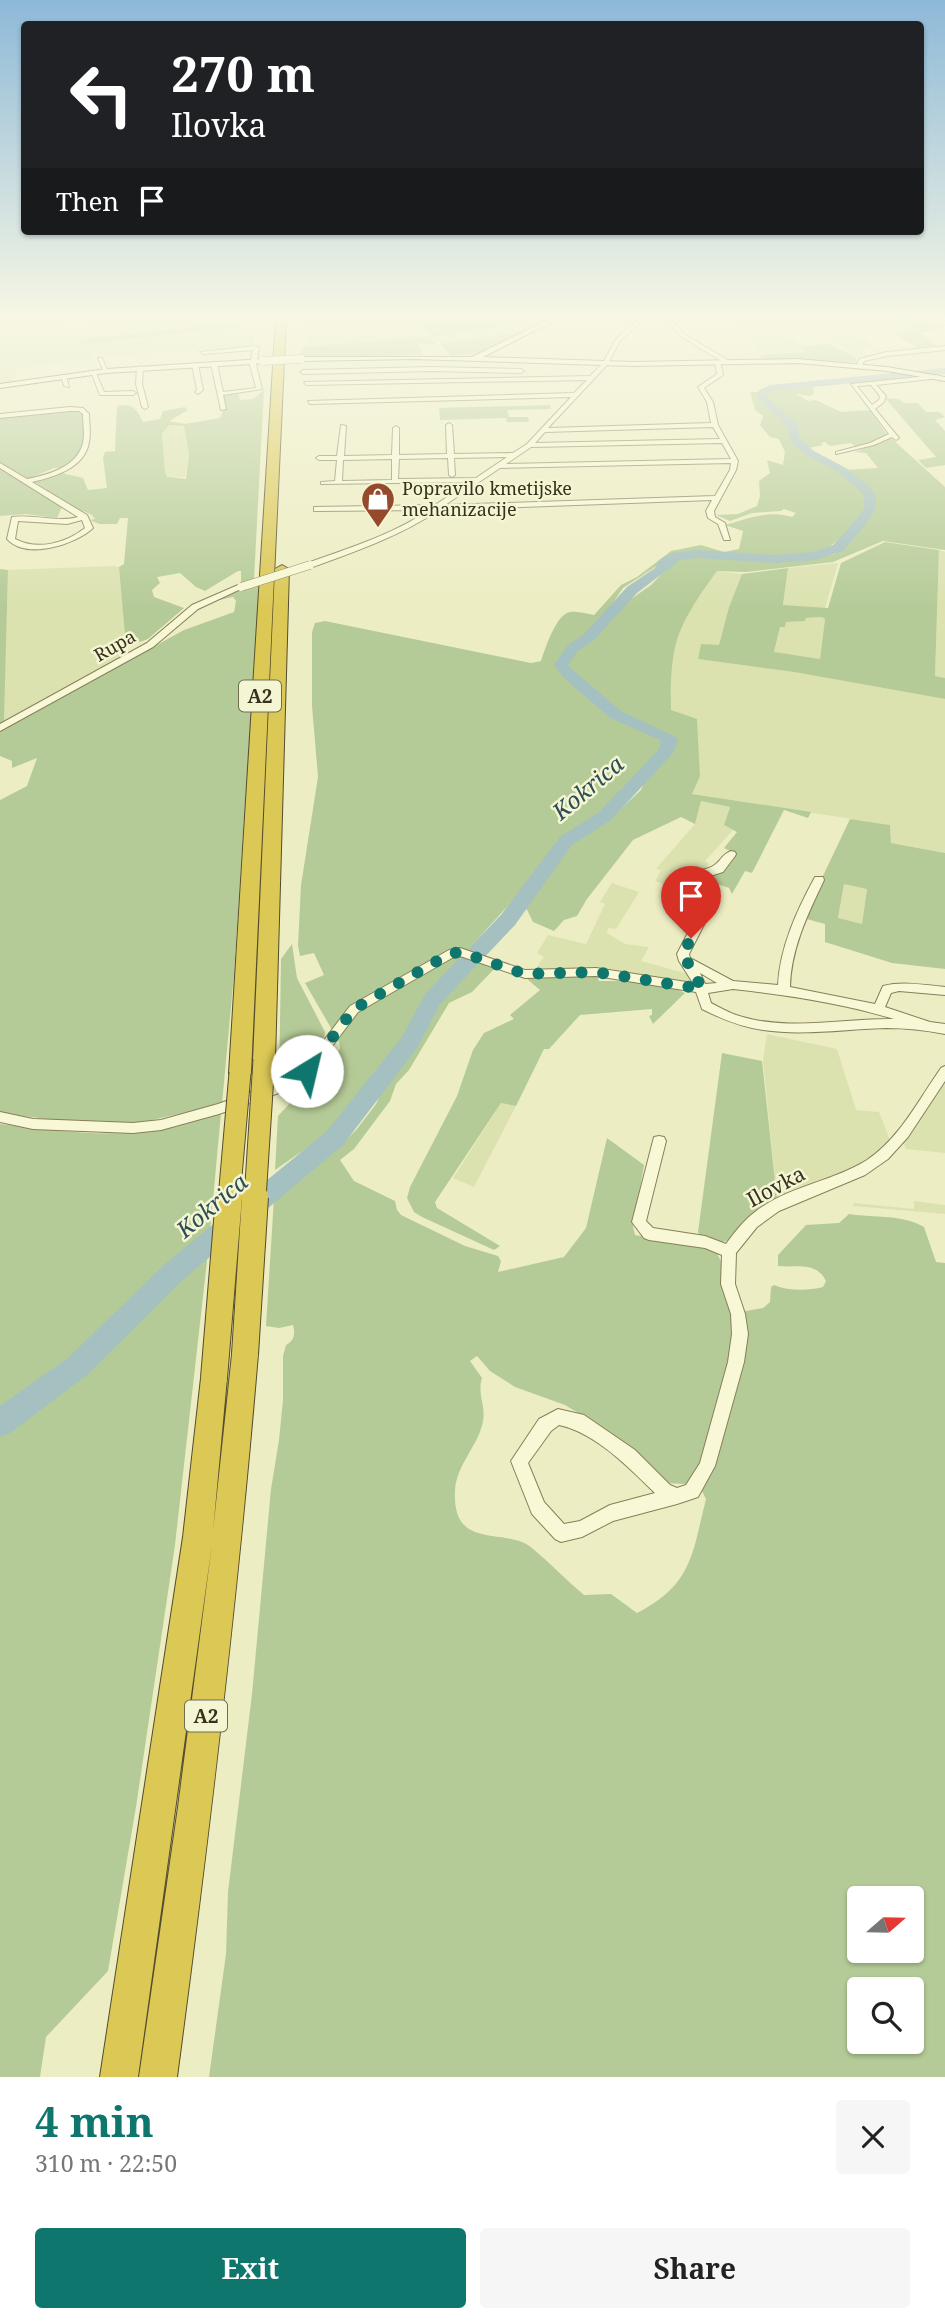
<!DOCTYPE html>
<html lang="en">
<head>
<meta charset="utf-8">
<style>
	:root { --surface:#fff; --page:#f6f6f6; --text:#222; --muted:#767676; --accent:#0f766e }
	body { margin:0; font-family:"Noto Serif",serif; background:var(--page); color:var(--text); height:100vh; display:flex; flex-direction:column; font-size:26px; white-space:nowrap }
	* { box-sizing:border-box; margin:0 }
	p { font-size:23px; color:var(--muted) }
	.icon { flex:none; width:38px; height:38px; fill:none; stroke:currentColor; stroke-width:2; stroke-linecap:round; stroke-linejoin:round }
	.map { position:relative; height:2077px; overflow:hidden }
	.details { display:flex; flex-direction:column; background:var(--surface); flex:1 }
	.details>* { flex:none }
	.hud { position:absolute; left:21px; top:21px; width:903px; height:214px; border-radius:7px; box-shadow:0 2px 5px #0004; background:#202124; color:#fff; overflow:hidden }
	.needle { width:46px; rotate:70deg }
	.buttons { position:absolute; left:847px; top:1886px; display:grid; gap:14px }
	.buttons a { display:grid; place-items:center; width:77px; height:77px; border-radius:7px; background:var(--surface); box-shadow:0 2px 5px #0004; font-size:35px }
	.pin { position:absolute; display:grid; place-items:center; width:60px; height:60px; color:#fff; margin:-72px -30px; border-radius:50% 50% 50% 0; rotate:-45deg; box-shadow:0 0 7px #0007 }
	.pin .icon { rotate:45deg }
	.me { position:absolute; width:77px; margin:-38px; rotate:36deg; stroke-linejoin:round; filter:drop-shadow(0 0 5px #0008) }
	.turn { display:flex; align-items:center; gap:24px; height:147px; padding:0 35px; font-size:32px }
	.turn .icon { width:91px; height:91px; stroke-width:2.5 }
	.turn b { display:block; font-size:49px; line-height:60px }
	.then { display:flex; align-items:center; height:66px; padding:0 35px; background:#0003; gap:14px; font-size:26px }
	.round { display:grid; place-items:center; flex:none; width:74px; height:74px; border-radius:7px; background:var(--page) }
	.summary { display:flex; align-items:center; justify-content:space-between; height:119px; padding:0 35px }
	h1 { font-size:42px; font-weight:700; line-height:52px; color:var(--accent) }
	.button { display:flex; gap:14px; margin-top:auto; padding:14px 35px }
	.button a { flex:1; height:80px; border-radius:7px; background:var(--accent); color:#fff; font-size:28px; font-weight:700; line-height:80px; text-align:center }
	.button a+a { background:var(--page); color:var(--text) }
	.map>svg:first-child { display:block }
</style>
</head>
<body>
<div class="map">
<svg width="945" height="2077" viewBox="0 0 945 2077">
	<rect width="100%" height="100%" fill="#ededc3"/>
	<g fill="#dbe2b0">
		<polygon points="0,318 61,318 69,326 138,318 232,318 238,322 80,340 73,333 95,357 14,369 17,377 13,379 15,382 0,384"/>
		<polygon points="305,318 406,318 429,337 304,347 307,339 303,322"/>
		<polygon points="672,318 895,318 915,330 859,335 884,353 878,354 870,347 854,348 868,356 865,357 858,357 821,332 789,336 807,352 765,354 726,318 675,321"/>
		<polygon points="550,319 522,332 440,344 432,337"/>
		<polygon points="244,326 254,336 253,347 198,352 197,349 100,357 84,344"/>
		<polygon points="169,425 184,426 189,454 185,477 177,477 177,480 167,478 165,472 162,434"/>
		<polygon points="939,550 945,552 945,678 935,676"/>
		<polygon points="838,563 825,608 783,606 788,568"/>
		<polygon points="114,566 119,567 127,655 4,723 8,570"/>
		<polygon points="717,571 742,574 729,607 719,646 701,644 698,659 794,672 945,699 945,853 891,843 890,825 692,794 671,710 670,666 682,622"/>
		<polygon points="822,617 825,618 820,659 774,653 780,626 786,622 805,621 805,618"/>
		<polygon points="701,801 730,807 724,825 733,830 705,861 709,864 689,893 655,881 661,870 656,869 695,824"/>
		<polygon points="612,883 639,892 616,929 608,928 607,933 625,944 649,947 641,961 692,975 695,985 583,968 534,971 544,957 537,953 548,935 586,944 605,904 600,902"/>
		<polygon points="844,883 867,888 862,924 838,919"/>
		<polygon points="767,1034 837,1049 856,1110 879,1112 890,1140 862,1164 777,1200 763,1061"/>
		<polygon points="945,1079 945,1153 906,1149 904,1144 897,1144"/>
		<polygon points="501,1103 516,1106 474,1187 453,1178"/>
		<polygon points="914,1201 945,1205 945,1214 853,1206 854,1203 914,1209"/>
	</g>
	<g fill="#b5cb97" fill-rule="evenodd">
		<polygon points="409,318 553,318 432,337"/>
		<path d="M 895,318 C 908,318 934,320 945,326 L 933,329 L 935,331 L 919,332 L 938,347 L 921,350 L 893,333 L 915,330 Z"/>
		<polygon points="238,322 244,326 84,344 80,340"/>
		<polygon points="522,332 479,353 451,356 440,344"/>
		<polygon points="429,337 437,344 419,345 423,355 302,358 300,355 304,347"/>
		<polygon points="830,344 856,358 856,362 765,359 759,355 806,352 800,346"/>
		<polygon points="826,383 813,386 814,393 811,396 796,394 808,401 816,400 841,412 870,410 887,435 858,448 851,443 830,446 825,442 821,443 823,445 808,448 797,438 791,422 764,397 773,390"/>
		<path d="M 264,390 L 254,579 L 241,583 L 241,571 L 238,571 L 205,591 L 196,587 L 180,573 L 157,577 L 160,583 L 152,590 L 154,597 L 184,608 L 148,639 L 126,647 L 119,567 L 124,564 L 128,518 L 120,518 L 117,524 L 99,524 L 90,520 L 95,519 L 92,515 L 67,504 L 33,481 L 62,473 L 83,478 L 88,490 L 107,488 L 103,458 L 105,452 L 115,451 L 117,406 C 133,403 137,409 143,422 L 160,419 L 163,411 L 185,407 L 188,410 L 169,421 L 185,424 L 220,418 L 224,408 L 220,395 L 238,393 L 240,400 L 253,399 ZM 169,425 L 184,426 L 189,454 L 186,479 L 167,477 L 165,472 L 162,434 Z"/>
		<path d="M 750,392 L 760,392 L 764,404 L 790,426 C 792,431 791,437 794,441 C 811,467 858,468 867,499 L 860,517 L 838,540 L 821,553 L 784,558 L 692,552 L 675,554 L 623,588 L 599,623 L 570,648 L 559,663 L 558,669 L 585,691 L 594,704 L 610,715 L 661,735 L 664,747 L 622,788 L 607,808 L 558,842 L 514,899 L 435,986 L 422,1003 L 406,1035 L 345,1114 L 327,1134 L 275,1170 L 278,1116 L 340,1049 L 339,1042 L 305,983 L 324,975 L 314,953 L 300,956 L 298,946 L 301,885 L 318,777 L 312,706 L 312,632 L 315,623 L 325,621 L 531,663 L 541,661 C 545,649 556,614 570,612 C 577,611 587,614 594,615 L 621,585 L 637,577 L 671,551 L 701,545 L 724,552 L 739,549 L 743,531 L 725,525 C 750,518 768,510 792,517 L 796,513 L 784,509 L 781,511 L 752,513 L 730,521 L 716,515 L 738,514 L 757,506 L 760,496 L 759,481 L 770,473 L 767,460 L 783,465 L 785,452 L 779,439 L 770,437 L 760,425 L 763,416 L 755,410 Z"/>
		<polygon points="885,398 899,399 904,403 918,403 926,412 939,412 945,417 935,420 945,431 945,465 926,468 918,460 936,457"/>
		<polygon points="550,405 551,409 507,410 509,417 528,417 529,422 507,422 506,418 440,420 439,408"/>
		<polygon points="81,410 84,415 83,443 79,453 62,468 54,468 28,479 0,463 0,416"/>
		<path d="M 890,437 L 945,487 L 945,550 L 883,541 L 833,562 L 746,572 L 717,571 C 677,627 670,641 671,710 L 697,719 L 700,776 L 692,794 L 811,812 L 808,818 L 784,810 L 752,873 L 745,871 L 732,894 L 729,888 L 706,880 L 736,854 L 724,848 L 737,832 L 724,825 L 730,807 L 701,801 L 695,824 L 681,817 L 633,840 L 587,899 L 577,916 L 564,920 L 554,931 L 533,922 L 525,906 L 571,843 L 609,820 L 641,790 L 648,774 L 670,755 L 673,738 L 668,734 L 615,713 L 565,665 L 575,649 L 597,635 L 624,604 L 651,585 L 674,561 L 700,555 L 802,560 L 835,554 L 859,530 L 875,503 L 869,489 L 844,470 L 878,468 L 866,453 L 855,452 Z"/>
		<polygon points="0,468 62,507 57,518 26,514 0,516"/>
		<path d="M 885,542 L 939,550 L 935,676 L 945,678 L 945,699 L 794,672 L 698,659 L 701,644 L 719,645 L 729,607 L 742,574 L 788,568 L 783,605 L 828,608 L 841,563 ZM 822,617 L 825,619 L 820,659 L 774,652 L 780,627 L 785,627 L 786,622 L 805,621 L 806,618 Z"/>
		<polygon points="0,569 8,570 4,723 0,725"/>
		<path d="M 259,585 L 234,974 L 222,1104 L 139,1123 L 54,1120 L 0,1113 L 0,800 L 27,786 L 37,758 L 12,768 L 12,761 L 0,756 L 0,731 L 184,630 L 234,612 L 236,601 L 233,597 L 215,601 L 188,615 C 208,599 235,592 259,585 Z"/>
		<path d="M 850,819 L 890,825 L 891,843 L 945,853 L 945,969 L 892,963 L 825,942 L 825,924 L 803,918 ZM 844,884 L 867,889 L 862,924 L 838,918 Z"/>
		<path d="M 292,944 L 297,978 L 325,1032 C 321,1058 300,1071 279,1084 L 281,959 Z"/>
		<path d="M 480,961 L 496,967 L 472,992 L 449,1003 L 409,1070 L 396,1084 L 390,1101 L 354,1149 L 340,1160 L 354,1181 L 395,1201 L 397,1210 L 401,1215 L 465,1246 L 498,1256 L 501,1261 L 498,1272 L 564,1257 L 586,1228 L 607,1138 L 644,1165 L 633,1227 L 635,1235 L 703,1246 L 716,1251 L 724,1268 L 735,1315 L 736,1332 L 732,1361 L 715,1424 L 700,1470 L 686,1484 L 665,1483 L 643,1459 L 611,1433 L 565,1405 L 515,1387 L 490,1371 L 477,1356 L 470,1361 L 482,1378 C 477,1394 486,1406 483,1421 C 479,1445 456,1465 455,1491 C 452,1552 505,1526 532,1548 C 550,1563 566,1580 584,1595 L 611,1594 L 637,1613 C 693,1584 692,1554 706,1499 L 701,1489 C 718,1470 749,1335 740,1312 L 763,1308 L 770,1302 L 771,1287 L 774,1285 C 789,1291 807,1291 823,1287 L 826,1281 C 816,1261 797,1268 778,1266 L 778,1255 L 806,1225 L 839,1223 L 849,1214 C 875,1218 901,1214 924,1227 L 936,1262 L 945,1263 L 945,2077 L 209,2077 L 226,1954 L 228,1892 L 252,1694 L 271,1489 L 279,1440 L 283,1400 L 283,1356 L 286,1345 C 295,1340 295,1334 293,1325 L 279,1328 L 266,1326 L 274,1198 L 338,1148 L 357,1129 L 376,1104 L 385,1085 L 417,1042 L 434,1007 ZM 859,1899 L 912,1899 L 912,1951 L 859,1951 ZM 859,1990 L 912,1990 L 912,2042 L 859,2042 Z"/>
		<path d="M 597,975 L 599,981 C 627,981 660,979 685,993 L 653,1024 L 649,1016 L 652,1015 L 652,1009 L 580,1015 L 549,1049 L 544,1049 L 516,1106 L 501,1103 L 435,1202 L 437,1208 L 500,1246 L 494,1250 L 422,1217 L 414,1212 L 407,1198 L 410,1187 L 457,1096 L 473,1050 L 484,1033 L 514,1019 L 510,1015 L 540,990 L 527,979 L 536,976 Z"/>
		<polygon points="722,1053 762,1061 777,1200 734,1239 719,1243 701,1238 698,1232"/>
		<path d="M 221,1113 L 210,1232 L 138,1298 L 118,1325 L 75,1361 L 0,1417 L 0,1124 C 51,1130 106,1138 158,1130 C 179,1127 200,1119 221,1113 Z"/>
		<polygon points="208,1252 175,1545 136,1807 108,1971 46,2037 40,2077 0,2077 0,1429 48,1396 100,1352 147,1303"/>
	</g>
	<g fill="none" stroke-linecap="round" stroke-linejoin="round">
		<polygon fill="#a5c0c0" fill-rule="evenodd" points="945,368 945,374 773,391 766,396 796,423 800,439 814,451 846,468 869,486 876,496 876,507 867,523 843,551 815,560 776,563 696,558 680,560 637,593 594,640 577,652 568,665 572,669 621,711 676,737 678,740 674,752 611,820 572,845 515,925 440,1004 417,1048 343,1145 185,1278 87,1375 10,1433 0,1437 0,1406 69,1357 167,1262 327,1131 402,1037 425,994 501,915 560,837 599,812 660,748 660,740 610,718 564,678 554,665 567,646 584,634 627,587 655,568 659,560 672,553 696,550 776,555 813,552 833,545 858,518 864,507 864,496 861,492 838,472 806,455 791,442 787,426 756,397 759,390 770,385"/>
		<g stroke="#877f5a" stroke-width="2">
			<g id="street">
				<path d="M 639,318 L 645,318 L 620,341 L 607,365 L 548,428 L 711,423 L 707,402 L 698,387 L 717,374 L 715,362 L 720,361 L 723,375 L 704,388 L 713,402 L 718,425 L 738,461 L 736,470 L 714,511 L 715,517 L 725,523 L 730,540 L 724,540 L 718,524 L 708,518 L 706,511 L 712,500 L 439,510 C 400,536 357,551 313,567 L 307,567 L 307,563 C 349,548 392,535 429,510 L 317,511 L 314,511 L 314,507 L 435,505 L 470,482 L 321,484 L 321,482 L 335,481 L 337,460 L 319,460 L 316,458 L 319,456 L 337,456 L 341,425 L 346,426 L 344,456 L 392,455 L 393,428 L 396,426 L 399,428 L 399,455 L 447,454 L 446,425 L 449,423 L 452,425 L 454,454 L 513,453 L 527,444 L 571,397 L 310,404 L 308,401 L 574,393 L 587,380 L 306,385 L 304,382 L 590,376 L 603,363 L 616,339 ZM 713,427 L 720,439 L 535,443 L 545,432 ZM 722,443 L 731,459 L 506,464 L 531,447 ZM 507,457 L 476,478 L 398,479 L 399,459 L 448,458 L 449,475 L 452,477 L 455,475 L 454,458 ZM 392,459 L 392,480 L 342,481 L 343,460 ZM 731,463 L 730,470 L 715,496 L 445,505 L 500,468 Z"/>
				<polygon points="665,318 670,318 684,334 729,361 729,363 725,363 680,336"/>
				<polygon points="256,346 259,348 256,365 262,389 223,395 226,409 221,410 211,364 214,362 217,364 223,392 256,388 250,365 253,350 203,354 200,352"/>
				<polygon points="945,346 945,350 887,356 864,361 862,366 857,365 859,359 887,352"/>
				<polygon points="98,358 102,358 108,372 104,372"/>
				<polygon points="195,363 198,365 203,390 198,394 195,392 197,390 192,365"/>
				<polygon points="140,366 143,368 142,384 148,407 145,409 142,407 136,384 137,368"/>
				<polygon points="431,367 521,369 524,371 521,373 431,371 303,374 300,372 303,370"/>
				<polygon points="91,372 96,373 104,392 133,391 136,393 133,395 100,395"/>
				<polygon points="61,375 66,376 69,387 64,386"/>
				<path d="M 938,375 L 940,378 L 876,385 L 886,396 L 884,402 L 875,409 L 899,438 L 896,440 L 892,437 L 874,445 L 836,454 L 836,452 L 870,443 L 889,434 L 851,384 ZM 871,385 L 880,396 L 879,400 L 872,405 L 857,386 Z"/>
				<path d="M 70,407 L 83,408 L 89,414 C 89,423 91,433 89,442 C 85,468 54,477 32,482 L 87,515 L 93,528 C 75,545 26,560 7,539 L 12,517 C 34,514 57,523 78,517 L 0,468 L 0,463 L 27,479 C 48,475 77,467 83,443 C 85,434 83,424 83,414 L 79,411 L 70,411 L 0,418 L 0,414 ZM 82,520 L 85,528 C 66,543 38,551 15,539 L 18,521 L 67,524 Z"/>
				<polygon points="238,585 245,587 198,609 153,647 0,731 0,724 147,643 192,605"/>
				<path d="M 731,851 L 735,852 L 736,854 L 735,856 L 723,872 L 710,876 L 699,895 L 711,911 L 689,954 L 690,958 L 733,981 L 778,985 C 780,947 797,910 815,877 L 823,877 L 824,880 C 808,914 791,948 790,987 L 875,1004 L 883,986 C 903,981 924,985 945,987 L 945,995 L 899,991 L 891,993 L 885,1007 L 930,1022 L 945,1024 L 945,1034 C 925,1030 906,1028 886,1028 C 845,1029 803,1036 763,1030 C 741,1027 722,1019 702,1009 L 696,992 L 596,976 L 525,978 L 460,956 L 452,958 L 358,1012 L 311,1074 L 293,1088 L 219,1114 L 161,1130 L 133,1133 L 33,1129 L 0,1122 L 0,1112 L 33,1119 L 133,1123 L 161,1120 L 218,1104 L 285,1080 L 303,1068 L 350,1006 L 449,950 L 460,948 L 525,970 L 596,968 L 693,983 L 679,961 L 677,954 L 699,911 L 688,895 L 702,870 C 723,865 717,857 731,851 ZM 700,973 L 717,983 L 705,984 ZM 733,989 C 788,995 842,1003 894,1019 C 843,1018 787,1032 736,1015 C 728,1012 719,1007 711,1003 L 708,993 Z"/>
				<path d="M 945,1066 L 945,1081 L 908,1137 L 888,1159 L 865,1175 L 779,1211 L 757,1227 L 736,1253 L 735,1284 L 745,1314 L 748,1334 L 744,1362 L 715,1466 L 698,1497 L 677,1504 L 613,1521 L 582,1537 L 561,1542 L 555,1539 L 532,1514 L 511,1461 L 539,1419 L 558,1409 L 584,1415 L 635,1450 L 670,1485 L 677,1488 L 686,1485 L 700,1463 L 728,1362 L 732,1334 L 731,1314 L 721,1284 L 722,1255 L 705,1248 L 649,1240 L 644,1238 L 632,1222 L 654,1137 L 659,1136 L 664,1137 L 666,1141 L 646,1221 L 653,1228 L 705,1236 L 726,1244 C 735,1232 744,1220 755,1212 C 788,1186 832,1182 867,1160 C 900,1138 919,1099 941,1068 ZM 559,1425 C 596,1433 629,1468 655,1493 L 610,1505 L 580,1521 L 564,1524 L 544,1502 L 528,1463 L 551,1431 Z"/>
			</g>
		</g>
		<g stroke="#68603d" stroke-width="2">
			<g id="secondary">
				<polygon points="552,318 560,318 483,357 633,362 798,359 887,367 945,377 945,381 887,371 798,363 633,366 414,359 301,361 297,359 301,357 472,357"/>
				<polygon points="263,359 266,363 106,373 0,388 0,384 106,369"/>
			</g>
		</g>
		<g stroke="#544b2e" stroke-width="2">
			<g id="highway">
				<polygon points="276,318 286,318 251,1073 248,1079 240,1081 232,1079 229,1073"/>
				<polygon points="282,565 289,569 275,1060 272,1066 264,1068 256,1066 253,1060 275,569"/>
				<path d="M 245,1341 L 254,1345 L 258,1354 C 238,1596 209,1836 177,2077 L 139,2077 L 178,1807 L 212,1544 L 138,2077 L 100,2077 L 183,1537 L 201,1378 L 205,1369 L 214,1365 L 223,1369 L 227,1378 L 213,1531 L 232,1354 L 236,1345 Z"/>
			</g>
		</g>
		<use href="#street" fill="#f8f8d6" fill-rule="evenodd"/>
		<use href="#secondary" fill="#f8f8d6" fill-rule="evenodd"/>
		<use href="#highway" fill="#dbc855" fill-rule="evenodd"/>
		<g stroke="#877f5a" stroke-width="9" stroke-linecap="butt">
			<polyline id="street-bridge" points="241,587 310,565"/>
		</g>
		<g stroke="#68603d" stroke-width="9" stroke-linecap="butt">
			<polyline id="secondary-bridge" points="263,361 301,359"/>
		</g>
		<g stroke="#544b2e" stroke-width="23" stroke-linecap="butt">
			<g id="highway-bridge-far1">
				<polyline points="229,1199 240,1073"/>
				<polyline points="255,1199 264,1060"/>
			</g>
		</g>
		<g stroke="#544b2e" stroke-width="28" stroke-linecap="butt">
			<g id="highway-bridge">
				<polyline points="245,1354 255,1197"/>
				<polyline points="214,1378 229,1197"/>
			</g>
		</g>
		<use href="#street-bridge" stroke="#f8f8d6" stroke-width="8"/>
		<use href="#secondary-bridge" stroke="#f8f8d6" stroke-width="8"/>
		<use href="#highway-bridge-far1" stroke="#dbc855" stroke-width="21"/>
		<use href="#highway-bridge" stroke="#dbc855" stroke-width="26"/>
	</g>
	<linearGradient id="sky" x2="0" y2="1"><stop stop-color="#8db9d8"/><stop offset="0.52" stop-color="#f7f7e4"/><stop offset="1" stop-color="#f7f7e4" stop-opacity="0"/></linearGradient>
	<rect width="945" height="609" fill="url(#sky)"/>
	<g fill="none" stroke-linecap="round" stroke-linejoin="round">
		<polyline stroke="#0f766e" stroke-width="12" stroke-dasharray="0 21.6" points="307,1071 354,1009 449,954 460,952 525,974 596,972 702,989 683,954 691,938"/>
	</g>
	<defs>
		<g id="shop-pin" transform="scale(1.75)"><path d="M0 17L-7.5 6A9.5 9.5 0 1 1 7.5 6Z" fill="#944a2b" stroke="#f4f5d2"/><path d="M-5-2.5h2.3a2.7 3.5 0 0 1 5.4 0H5L5.5 6h-11ZM-1.5-2.5h3a1.5 2.3 0 0 0-3 0Z" fill="#fff"/></g>
	</defs>
	<g fill-rule="evenodd">
		<use href="#shop-pin" x="378" y="499"/>
	</g>
	<g text-anchor="middle" stroke-width="5" stroke-linejoin="round" paint-order="stroke">
		<g font-size="18" fill="#37311e" stroke="#f4f5d2" text-anchor="start">
			<text x="402" y="495">Popravilo kmetijske<tspan x="402" dy="21">mehanizacije</tspan></text>
		</g>
		<g font-size="18" fill="#37311e" stroke="#f4f5d2">
			<text transform="translate(115 646) rotate(-30)" y="6">Rupa</text>
		</g>
		<g fill="#f4f5d2" stroke="#706c54" stroke-width="2">
			<rect x="239" y="680.5" width="42" height="31" rx="5"/>
			<rect x="185" y="1700.5" width="42" height="31" rx="5"/>
		</g>
		<g font-size="19" font-weight="bold" fill="#37311e">
			<text x="260" y="703">A2</text>
			<text x="206" y="1723">A2</text>
		</g>
		<g font-size="21" fill="#37311e" stroke="#f4f5d2">
			<text transform="translate(776 1187) rotate(-28)" y="7">Ilovka</text>
		</g>
		<g font-size="23" font-style="italic" fill="#2d4d56" stroke="#f4f5d2">
			<text transform="translate(588 788) rotate(-40)" y="8">Kokrica</text>
			<text transform="translate(212 1206) rotate(-40)" y="8">Kokrica</text>
		</g>
	</g>
</svg>
<div class="buttons">
<a><svg class="needle" viewBox="-14 -14 28 28"><path d="M0-13l5 13h-10z" fill="#e53935"/><path d="M0 13l5-13h-10z" fill="#767676"/></svg></a>
<a><svg class="icon" aria-label="search" viewBox="0 0 24 24"><circle cx="10" cy="10" r="6"/><path d="M15 15l6 6"/></svg></a>
</div>
<div class="pin" style="left:691px;top:938px;background:#d93025"><svg class="icon" aria-label="arrive" viewBox="0 0 24 24"><path d="M6 21V4h12l-3 4 3 4H6"/></svg></div>
<svg class="me" style="left:307px;top:1071px" viewBox="-20 -20 40 40"><circle r="19" fill="#fff"/><path d="M0-13L10 11 0 6-10 11z" fill="#0f766e"/></svg>
<div class="hud">
<div class="turn"><svg class="icon" aria-label="left" viewBox="0 0 24 24"><path d="M17 20v-9H6M10 6l-5 5 5 5"/></svg><div><b>270 m</b>Ilovka</div></div>
<div class="then">Then<svg class="icon" aria-label="arrive" viewBox="0 0 24 24"><path d="M6 21V4h12l-3 4 3 4H6"/></svg></div>
</div>
</div>
<section class="details">
<div class="summary"><div><h1>4 min</h1><p>310 m · 22:50</p></div><a class="round"><svg class="icon" aria-label="close" viewBox="0 0 24 24"><path d="M6 6l12 12M18 6L6 18"/></svg></a></div>
<div class="button"><a>Exit</a><a>Share</a></div>
</section>
</body>
</html>
